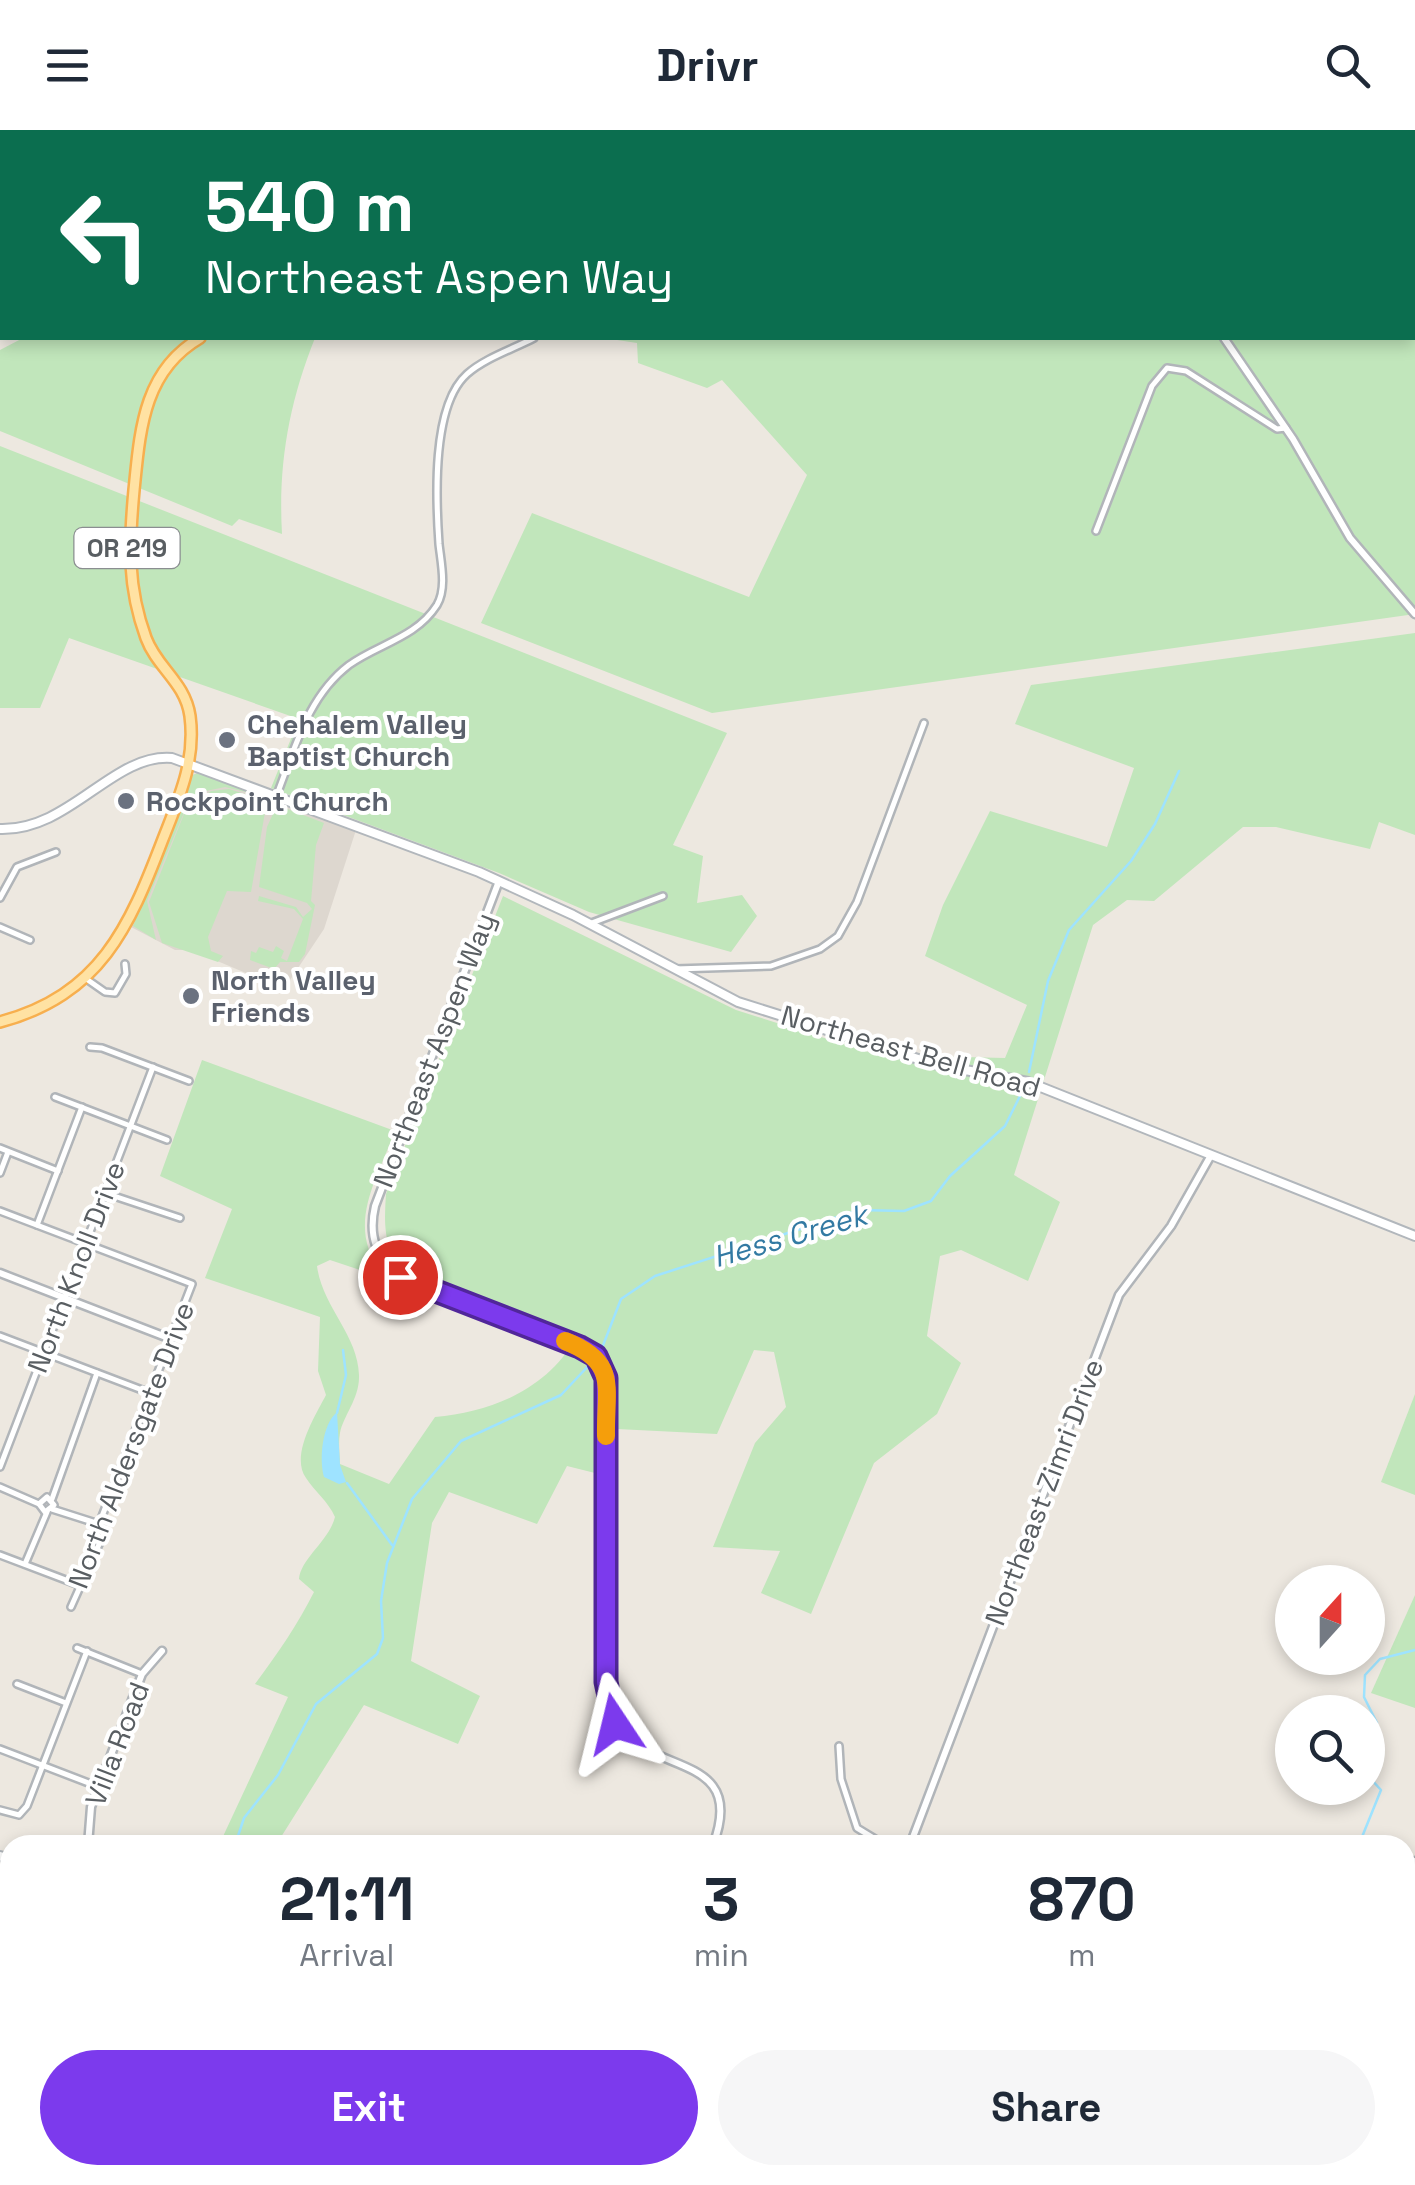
<!DOCTYPE html>
<html lang="en">
<head>
<meta charset="utf-8">
<style>
	:root { --surface:#fff; --page:#f6f6f7; --text:#1f2937; --muted:#747a83; --accent:#7c3aed }
	body { margin:0; font-family:"Space Grotesk",sans-serif; background:var(--page); color:var(--text); height:100vh; display:flex; flex-direction:column; font-size:38px; white-space:nowrap }
	* { box-sizing:border-box; margin:0 }
	p { font-size:32px; color:var(--muted) }
	.icon { flex:none; width:55px; height:55px; fill:none; stroke:currentColor; stroke-width:2; stroke-linecap:round; stroke-linejoin:round }
	.map { position:relative; flex:1; overflow:hidden }
	.panel { position:absolute; left:0px; top:1705px; width:1415px; height:350px; display:flex; flex-direction:column; background:var(--surface); border-radius:30px 30px 0 0; box-shadow:0 5px 15px #0003 }
	.panel>* { flex:none }
	.guide { position:absolute; left:0px; top:0px; width:1415px; height:210px; box-shadow:0 5px 15px #0003; background:#0b6e4f; color:#fff; overflow:hidden }
	.needle { width:65px; rotate:21deg }
	.buttons { position:absolute; left:1275px; top:1435px; display:grid; gap:20px }
	.buttons a { display:grid; place-items:center; width:110px; height:110px; border-radius:50%; background:var(--surface); box-shadow:0 5px 15px #0003; font-size:50px }
	.pin { position:absolute; display:grid; place-items:center; width:85px; height:85px; color:#fff; margin:-42px; border:5px solid #fff; border-radius:50%; box-shadow:0 2px 10px #0007 }
	.me { position:absolute; width:110px; margin:-55px; rotate:350deg; stroke-linejoin:round; filter:drop-shadow(0 0 8px #0008) }
	.turn { display:flex; align-items:center; gap:35px; height:210px; padding:0 40px; font-size:45px }
	.turn .icon { width:130px; height:130px; stroke-width:2.5 }
	.turn b { display:block; font-size:70px; line-height:85px }
	.eta { display:flex; justify-content:space-evenly; align-items:center; height:170px; text-align:center }
	.eta b { font-size:60px; font-weight:800; line-height:70px }
	.action { display:flex; gap:20px; margin-top:auto; padding:20px 40px }
	.action a { flex:1; height:115px; border-radius:60px; background:var(--accent); color:#fff; font-size:40px; font-weight:800; line-height:115px; text-align:center }
	.action a+a { background:var(--page); color:var(--text) }
	header { display:flex; justify-content:space-between; align-items:center; height:130px; padding:0 40px; background:var(--surface); font-size:45px; font-weight:800 }
	.map>svg:first-child { display:block }
</style>
</head>
<body>
<header><svg class="icon" aria-label="menu" viewBox="0 0 24 24"><path d="M4 6h16M4 12h16M4 18h16"/></svg>Drivr<svg class="icon" aria-label="search" viewBox="0 0 24 24"><circle cx="10" cy="10" r="6"/><path d="M15 15l6 6"/></svg></header>
<div class="map">
<svg width="1415" height="2055" viewBox="0 0 1415 2055">
	<rect width="100%" height="100%" fill="#ede8e0"/>
	<polygon fill="#ffeed3" points="278,2045 589,2045 585,2055 274,2055"/>
	<polygon fill="#ddd7cf" points="201,641 356,700 324,799 284,859 191,820 175,820 131,797 192,645"/>
	<g fill="#c1e6bb">
		<polygon points="0,0 1415,0 1415,484 712,583 481,493 532,383 749,467 807,345 722,250 707,258 638,233 637,213 604,208 1412,208 1412,2 2,2 2,193"/>
		<path d="M 23,208 L 315,208 C 289,273 278,334 282,404 L 239,389 L 232,396 L 0,301 L 0,220 Z"/>
		<polygon points="0,316 727,603 673,715 703,726 697,773 742,765 757,786 731,822 589,782 499,743 271,658 299,589 69,508 40,578 0,578"/>
		<path d="M 1415,503 L 1415,705 L 1379,692 L 1370,719 L 1276,697 L 1243,697 L 1154,771 L 1127,770 L 1093,795 L 1014,1045 L 1060,1072 L 1028,1151 L 961,1120 L 940,1126 L 927,1206 L 961,1233 L 937,1284 L 874,1333 L 811,1484 L 761,1463 L 780,1421 L 713,1417 L 755,1313 L 786,1277 L 774,1222 L 754,1220 L 717,1304 L 597,1298 L 599,1344 L 567,1336 L 537,1394 L 449,1362 L 432,1393 L 411,1531 L 480,1566 L 458,1614 L 364,1575 L 276,1715 L 219,1715 L 288,1567 L 255,1554 C 278,1523 298,1494 314,1462 L 299,1449 C 301,1428 329,1411 335,1387 C 328,1371 315,1362 306,1348 C 290,1326 315,1286 326,1265 L 318,1241 L 320,1187 L 205,1148 L 232,1079 L 160,1046 L 202,930 L 395,1001 C 375,1054 343,1100 387,1149 L 330,1130 L 317,1136 C 322,1176 358,1205 359,1245 C 360,1268 343,1286 340,1303 C 338,1313 340,1325 340,1334 L 389,1354 L 435,1287 C 492,1282 547,1259 576,1208 L 405,1142 C 383,1121 384,1093 386,1064 L 503,766 L 736,880 L 878,925 L 1005,928 L 1027,875 L 925,826 L 943,775 L 990,681 L 1107,717 L 1134,638 L 1015,594 L 1031,555 Z"/>
		<polygon points="201,642 266,667 225,657 206,661 188,673 147,771 156,810 133,796 193,645"/>
		<polygon points="229,659 267,671 251,762 227,761 208,807 211,821 223,826 218,832 162,813 149,772 186,679 211,661"/>
		<polygon points="277,675 324,693 316,715 311,771 315,775 305,824 299,832 280,832 274,839 250,830 251,821 256,823 259,817 273,822 276,816 284,821 281,828 287,831 303,789 294,779 258,771 259,766 296,777 303,787 312,779 307,773 259,757 267,697"/>
		<polygon points="1415,1264 1415,1365 1381,1352"/>
		<polygon points="1415,1465 1415,1578 1371,1563"/>
		<polygon points="0,1825 10,1827 10,1890 6,1896 10,1907 0,1933"/>
		<polygon points="200,2045 277,2045 273,2055 223,2055"/>
	</g>
	<path fill="#9ee3ff" d="M 337,1282 L 340,1335 L 346,1352 L 339,1354 L 324,1347 C 319,1329 322,1295 337,1282 Z"/>
	<g fill="none" stroke-linecap="round" stroke-linejoin="round">
		<g stroke="#9ee3ff" stroke-width="2.5">
			<polyline points="1279,2 1280,0"/>
			<polyline points="1029,942 1048,851 1069,800 1131,731 1155,694 1179,641"/>
			<polyline points="602,1218 621,1169 655,1146 859,1080 904,1081 931,1071 950,1046 1005,996 1024,958"/>
			<polyline points="337,1283 346,1245 343,1220"/>
			<polyline points="347,1353 392,1415"/>
			<polyline points="1370,1640 1377,1593 1364,1567 1365,1545 1380,1529 1415,1520"/>
			<polyline points="235,1715 244,1688 278,1645 316,1574 377,1524 383,1508 381,1471 387,1433 412,1369 461,1311 561,1265 591,1233"/>
			<polyline points="1367,1715 1362,1707 1381,1660 1370,1648"/>
			<polyline points="1287,2045 1293,2055"/>
			<polyline points="76,2055 79,2045"/>
		</g>
		<g stroke="#b1b5b9" stroke-width="10">
			<g id="minor">
				<polyline points="1229,2 1230,0"/>
				<polyline points="1096,401 1152,256 1167,238 1186,241 1277,299 1286,298"/>
				<path d="M 276,667 C 295,619 307,567 349,535 C 378,514 416,508 437,475 C 447,458 441,433 439,414 C 436,371 431,276 467,244 C 485,228 513,219 534,208"/>
				<polyline points="0,768 17,737 56,722"/>
				<polyline points="589,794 663,766"/>
				<polyline points="0,797 30,810"/>
				<polyline points="675,839 771,836 820,819 838,806 857,772 924,593"/>
				<polyline points="85,848 105,862 115,863 126,844 125,834"/>
				<polyline points="90,917 102,918 189,951"/>
				<polyline points="55,967 167,1010"/>
				<polyline points="0,1018 58,1041"/>
				<polyline points="0,1043 8,1022"/>
				<polyline points="105,1063 180,1088"/>
				<polyline points="0,1081 192,1154 99,1394 105,1401 71,1477"/>
				<polyline points="37,1095 82,977"/>
				<polyline points="0,1206 150,1263"/>
				<polyline points="0,1337 153,937"/>
				<polyline points="0,1357 39,1374 45,1382 54,1375 47,1367 39,1374"/>
				<polyline points="52,1369 97,1243"/>
				<polyline points="52,1379 99,1394"/>
				<polyline points="0,1425 79,1455"/>
				<polyline points="25,1434 47,1382"/>
				<polyline points="77,1518 142,1544"/>
				<polyline points="17,1554 66,1573"/>
				<polyline points="839,1616 841,1649 857,1698 885,1715"/>
				<polyline points="0,1619 99,1657"/>
				<polyline points="0,1680 19,1685 27,1676 87,1521"/>
				<polyline points="0,2019 10,2019"/>
				<polyline points="422,2055 426,2045"/>
				<polyline points="584,2055 588,2045"/>
			</g>
		</g>
		<g stroke="#b1b5b9" stroke-width="11">
			<g id="tertiary">
				<polyline points="1057,0 1059,2"/>
				<polyline points="1224,208 1293,309 1350,408 1415,484"/>
				<path d="M 499,751 L 375,1076 C 368,1106 376,1128 401,1147 L 580,1217 L 596,1226 L 606,1248 L 608,1575 C 627,1652 752,1612 713,1715"/>
				<polyline points="0,1143 171,1209"/>
				<polyline points="88,1715 91,1677 142,1544 162,1521"/>
				<polyline points="910,1715 1119,1165 1171,1096 1210,1027"/>
				<polyline points="1405,1757 1415,1731"/>
				<polyline points="1405,2006 1415,2009"/>
				<polyline points="279,2055 282,2045"/>
			</g>
		</g>
		<g stroke="#b2b7bc" stroke-width="12">
			<g id="secondary">
				<path d="M 0,699 C 70,701 113,623 172,628 L 479,742 L 573,785 L 738,872 L 934,934 L 1028,952 L 1415,1106"/>
				<polyline points="0,1726 10,1729"/>
				<polyline points="0,1947 10,1921"/>
				<polyline points="869,2045 871,2055"/>
			</g>
		</g>
		<g stroke="#f7af4f" stroke-width="14">
			<g id="primary">
				<polyline points="160,0 161,2"/>
				<path d="M 0,892 C 100,865 129,798 163,709 C 179,668 196,631 190,586 C 185,552 157,538 146,508 C 127,456 129,414 134,360 C 140,301 143,241 200,208"/>
			</g>
		</g>
		<use href="#minor" stroke="#fff" stroke-width="5"/>
		<use href="#tertiary" stroke="#fff" stroke-width="6"/>
		<use href="#secondary" stroke="#fff" stroke-width="8"/>
		<use href="#primary" stroke="#ffe2a3" stroke-width="9"/>
		<g stroke="#b0b1b2" stroke-width="6">
			<g id="rail">
				<polyline points="1405,1955 1415,1955"/>
				<polyline points="1008,2055 1056,2045"/>
			</g>
		</g>
		<use href="#rail" stroke="#fff" stroke-width="2.5" stroke-dasharray="8" stroke-linecap="butt"/>
	</g>
	<g fill="none" stroke-linecap="round" stroke-linejoin="round">
		<g stroke="#51269a" stroke-width="25">
			<polyline id="route" points="400,1147 580,1217 596,1226 606,1248 606,1552 615,1594"/>
		</g>
		<use href="#route" stroke="#7c3aed" stroke-width="18"/>
		<path stroke="#f59e0b" stroke-width="18" d="M 565,1211 C 619,1232 605,1257 606,1306"/>
	</g>
	<g fill="#6b7280" stroke="#fff" stroke-width="4">
		<circle cx="227" cy="610" r="10"/>
		<circle cx="126" cy="671" r="10"/>
		<circle cx="191" cy="866" r="10"/>
	</g>
	<g text-anchor="middle" stroke-width="8" stroke-linejoin="round" paint-order="stroke">
		<rect fill="#fff" stroke="#8b8e91" stroke-width="2.5" x="74.5" y="398" width="105" height="40" rx="8"/>
		<g font-size="25" font-weight="bold" fill="#595e62">
			<text x="127" y="427">OR 219</text>
		</g>
		<g font-size="28" font-weight="bold" fill="#5b616d" stroke="#fff" text-anchor="start">
			<text x="247" y="604">Chehalem Valley<tspan x="247" dy="32">Baptist Church</tspan></text>
			<text x="146" y="681">Rockpoint Church</text>
			<text x="211" y="860">North Valley<tspan x="211" dy="32">Friends</tspan></text>
		</g>
		<g font-size="28" fill="#595e62" stroke="#fff">
			<text transform="translate(434 920) rotate(-69)" y="10">Northeast Aspen Way</text>
			<text transform="translate(911 921) rotate(16)" y="10">Northeast Bell Road</text>
			<text transform="translate(76 1137) rotate(-69)" y="10">North Knoll Drive</text>
			<text transform="translate(131 1315) rotate(-69)" y="10">North Aldersgate Drive</text>
			<text transform="translate(1044 1362) rotate(-69)" y="10">Northeast Zimri Drive</text>
			<text transform="translate(117 1614) rotate(-69)" y="10">Villa Road</text>
		</g>
		<g font-size="30" font-style="italic" fill="#337aa3" stroke="#fff">
			<text transform="translate(790 1106) rotate(-16)" y="10">Hess Creek</text>
		</g>
	</g>
</svg>
<div class="buttons">
<a><svg class="needle" viewBox="-14 -14 28 28"><path d="M0-13l5 13h-10z" fill="#e53935"/><path d="M0 13l5-13h-10z" fill="#747a83"/></svg></a>
<a><svg class="icon" aria-label="search" viewBox="0 0 24 24"><circle cx="10" cy="10" r="6"/><path d="M15 15l6 6"/></svg></a>
</div>
<div class="pin" style="left:400px;top:1147px;background:#d93025"><svg class="icon" aria-label="arrive" viewBox="0 0 24 24"><path d="M6 21V4h12l-3 4 3 4H6"/></svg></div>
<svg class="me" style="left:615px;top:1594px" viewBox="-20 -20 40 40"><path d="M0-17L14 15 0 8-14 15z" fill="#7c3aed" stroke="#fff" stroke-width="4"/></svg>
<div class="guide">
<div class="turn"><svg class="icon" aria-label="left" viewBox="0 0 24 24"><path d="M17 20v-9H6M10 6l-5 5 5 5"/></svg><div><b>540 m</b>Northeast Aspen Way</div></div>
</div>
<section class="panel">
<div class="eta">
<div><b>21:11</b><p>Arrival</p></div>
<div><b>3</b><p>min</p></div>
<div><b>870</b><p>m</p></div>
</div>
<div class="action"><a>Exit</a><a>Share</a></div>
</section>
</div>
</body>
</html>
